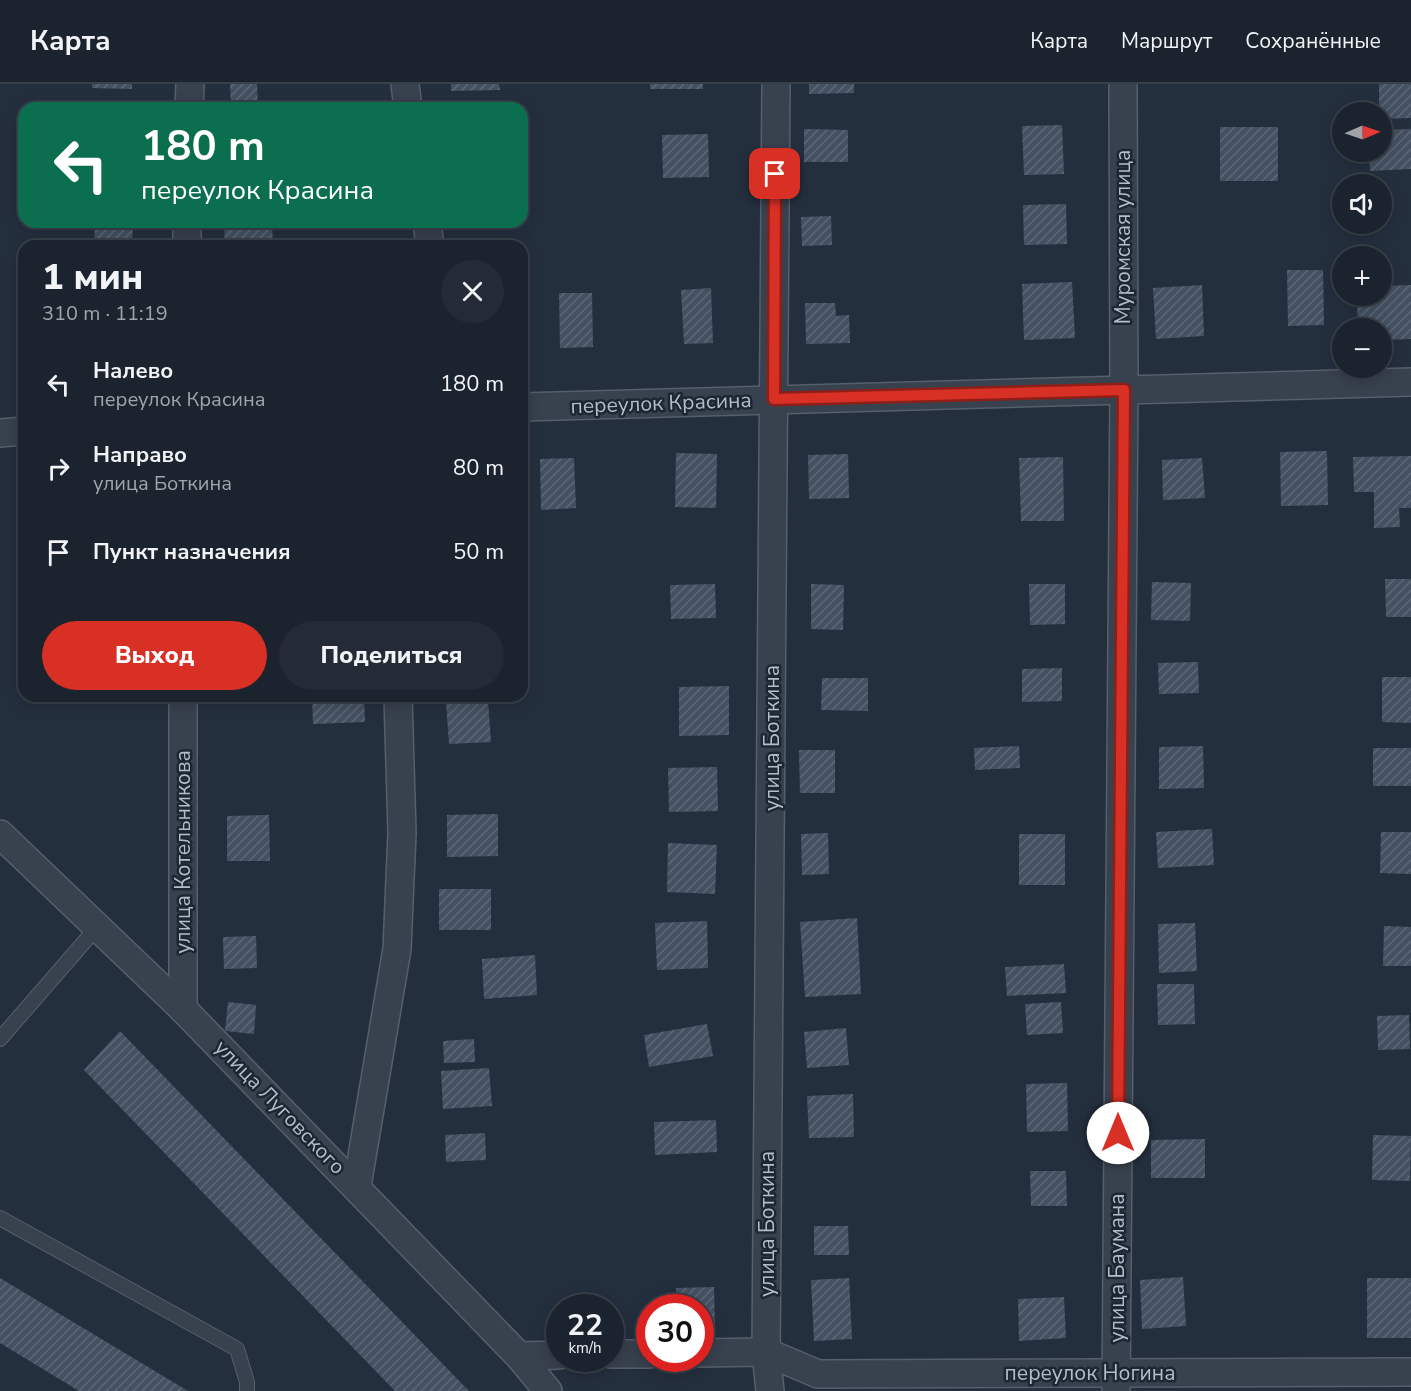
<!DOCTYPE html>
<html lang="ru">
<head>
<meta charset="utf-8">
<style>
	:root { --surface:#1b232e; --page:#242b36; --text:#f1f3f6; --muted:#a0a4aa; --line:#39404a; --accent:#d93025 }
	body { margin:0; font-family:"Nunito Sans",sans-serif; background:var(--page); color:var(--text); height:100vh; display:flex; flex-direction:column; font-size:22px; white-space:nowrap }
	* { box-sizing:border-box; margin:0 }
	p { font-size:20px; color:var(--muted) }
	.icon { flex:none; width:33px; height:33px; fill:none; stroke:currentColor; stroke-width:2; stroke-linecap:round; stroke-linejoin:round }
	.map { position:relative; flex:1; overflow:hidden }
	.panel { position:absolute; left:18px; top:156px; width:510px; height:462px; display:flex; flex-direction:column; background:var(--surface); border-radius:18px; box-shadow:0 3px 15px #0003,0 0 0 2px var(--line) }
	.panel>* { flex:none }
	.top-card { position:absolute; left:18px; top:18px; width:510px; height:126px; border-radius:18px; box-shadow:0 3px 15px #0003,0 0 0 2px var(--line); background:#0b6e4f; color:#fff; overflow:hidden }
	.needle { width:39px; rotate:88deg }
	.buttons { position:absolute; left:1332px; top:18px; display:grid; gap:12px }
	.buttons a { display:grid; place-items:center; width:60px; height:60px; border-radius:50%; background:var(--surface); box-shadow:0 3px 15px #0003,0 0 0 2px var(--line); font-size:30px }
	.speed { position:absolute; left:546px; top:1210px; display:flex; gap:12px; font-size:30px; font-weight:700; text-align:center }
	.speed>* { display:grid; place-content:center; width:78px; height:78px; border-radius:50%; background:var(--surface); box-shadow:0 3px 15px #0003,0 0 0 2px var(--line); line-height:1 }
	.speed small { font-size:15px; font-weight:400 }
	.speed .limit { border:9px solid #d22; background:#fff; color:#111 }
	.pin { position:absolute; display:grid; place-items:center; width:51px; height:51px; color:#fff; margin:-26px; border-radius:12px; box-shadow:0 3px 9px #0006 }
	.me { position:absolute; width:66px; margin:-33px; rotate:0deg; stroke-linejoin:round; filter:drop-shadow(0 0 4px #0008) }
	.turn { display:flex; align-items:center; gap:21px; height:126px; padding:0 24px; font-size:27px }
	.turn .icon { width:78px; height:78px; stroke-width:2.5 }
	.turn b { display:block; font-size:42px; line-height:51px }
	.round { display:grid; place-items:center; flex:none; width:63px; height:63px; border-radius:32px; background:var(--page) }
	.head { display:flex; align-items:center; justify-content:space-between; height:102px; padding:0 24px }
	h1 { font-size:36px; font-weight:800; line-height:45px }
	.button { display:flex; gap:12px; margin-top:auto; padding:12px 24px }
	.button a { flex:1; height:69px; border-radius:36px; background:var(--accent); color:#fff; font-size:24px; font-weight:800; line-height:69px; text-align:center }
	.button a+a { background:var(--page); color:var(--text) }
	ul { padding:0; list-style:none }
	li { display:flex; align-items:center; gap:18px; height:84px; padding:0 24px }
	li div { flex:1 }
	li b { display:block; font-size:22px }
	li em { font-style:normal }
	header { display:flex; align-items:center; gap:36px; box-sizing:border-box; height:84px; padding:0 30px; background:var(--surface); border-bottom:2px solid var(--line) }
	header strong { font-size:28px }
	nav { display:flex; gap:33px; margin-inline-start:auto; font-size:21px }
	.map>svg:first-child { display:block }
</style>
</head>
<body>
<header>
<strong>Карта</strong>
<nav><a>Карта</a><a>Маршрут</a><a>Сохранённые</a></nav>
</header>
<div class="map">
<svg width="1411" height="1307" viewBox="0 0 1411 1307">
	<defs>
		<pattern id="building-hatch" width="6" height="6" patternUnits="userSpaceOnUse" patternTransform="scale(1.5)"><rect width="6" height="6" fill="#455162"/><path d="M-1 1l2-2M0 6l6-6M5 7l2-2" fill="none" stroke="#5d6877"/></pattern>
	</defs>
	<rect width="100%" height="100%" fill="#242f3e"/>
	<g fill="url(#building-hatch)">
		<polygon points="92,0 132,0 132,5 92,4"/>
		<polygon points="230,0 257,0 258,24 231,24"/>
		<polygon points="451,0 499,0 500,6 451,7"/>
		<rect x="650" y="0" width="53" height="5"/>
		<polygon points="809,0 854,0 854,9 809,10"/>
		<polygon points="1379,0 1411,0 1411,34 1382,35 1382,28 1379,28"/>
		<polygon points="1062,41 1064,90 1024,91 1022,42"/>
		<rect x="1220" y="43" width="58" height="54"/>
		<polygon points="804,45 848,46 848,78 804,78"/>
		<polygon points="1411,45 1411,85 1370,87 1369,68 1382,68 1382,46"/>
		<polygon points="708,50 709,93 663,94 662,51"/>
		<polygon points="1066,120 1067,160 1024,161 1023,121"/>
		<polygon points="831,132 832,161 802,162 801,133"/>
		<polygon points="95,138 133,140 132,162 94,162"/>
		<polygon points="224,138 272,139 273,162 225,162"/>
		<polygon points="1287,186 1323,186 1324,241 1288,242"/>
		<polygon points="1072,198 1075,254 1024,256 1022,200"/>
		<polygon points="1202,201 1204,252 1156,255 1153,204"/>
		<polygon points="1411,201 1411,255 1382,256 1382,244 1358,244 1357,212 1382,212 1382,202"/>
		<polygon points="711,204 713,259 684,260 681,206"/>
		<polygon points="559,209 592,209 593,263 560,264"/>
		<polygon points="805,219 835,219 836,232 849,231 850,259 806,260"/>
		<polygon points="1327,367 1328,421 1281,422 1280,368"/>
		<polygon points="676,369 717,370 716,424 675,423"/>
		<polygon points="848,370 849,414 809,415 808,371"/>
		<polygon points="1411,372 1411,424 1399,424 1400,443 1374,444 1374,408 1354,408 1353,373"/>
		<polygon points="1063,373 1064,437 1021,437 1019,374"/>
		<polygon points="574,374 576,424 541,426 540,375"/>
		<polygon points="1202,374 1205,414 1163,416 1162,376"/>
		<polygon points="1385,495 1411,495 1411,533 1386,533"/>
		<polygon points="1152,498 1191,499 1190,537 1151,536"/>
		<polygon points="715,500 716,534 671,535 670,501"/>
		<polygon points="811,500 844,501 843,546 811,545"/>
		<polygon points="1029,500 1065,500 1065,540 1030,541"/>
		<polygon points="1198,578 1199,609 1159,610 1158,579"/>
		<polygon points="1062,584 1062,617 1022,618 1022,585"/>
		<polygon points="1382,593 1411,593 1411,639 1382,638"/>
		<polygon points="822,594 868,594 868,627 821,626"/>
		<polygon points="729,602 729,651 679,652 679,603"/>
		<polygon points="312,612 364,612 365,638 313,640"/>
		<polygon points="488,616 491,658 449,660 446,619"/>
		<polygon points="1019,662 1020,684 975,686 974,664"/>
		<polygon points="1203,662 1204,704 1159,705 1159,663"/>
		<rect x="1373" y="664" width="38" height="38"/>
		<polygon points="799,666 835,666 835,709 800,709"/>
		<polygon points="717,683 718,727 669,728 668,684"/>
		<polygon points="498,730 498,772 447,773 447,731"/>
		<polygon points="269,731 270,777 227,777 227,732"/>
		<polygon points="1212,745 1214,781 1158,784 1156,748"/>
		<polygon points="1381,748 1411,748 1411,790 1380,789"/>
		<polygon points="828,749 829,790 802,791 801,750"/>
		<rect x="1019" y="750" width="46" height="51"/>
		<polygon points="668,759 717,761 715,810 667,808"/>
		<rect x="439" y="805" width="52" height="41"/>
		<polygon points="857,834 861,910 805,913 800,838"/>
		<polygon points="707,837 708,884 657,886 655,839"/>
		<polygon points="1195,839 1197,887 1159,889 1158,840"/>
		<polygon points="1384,842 1411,843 1411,882 1383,882"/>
		<polygon points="256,852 257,884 224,885 223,853"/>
		<polygon points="535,871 537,911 484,915 482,875"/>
		<polygon points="1064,880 1066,909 1007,912 1005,883"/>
		<polygon points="1157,900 1194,900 1195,940 1158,941"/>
		<polygon points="228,918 256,921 254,950 225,947"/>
		<polygon points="1061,918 1063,949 1027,951 1025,920"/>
		<polygon points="1409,931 1410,965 1378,966 1377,932"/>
		<polygon points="707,940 713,972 649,983 644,951"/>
		<polygon points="846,944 849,981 807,984 804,948"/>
		<polygon points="120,947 469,1307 395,1307 84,986"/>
		<polygon points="474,955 475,978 444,979 443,957"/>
		<polygon points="489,984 492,1022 443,1025 441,987"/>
		<polygon points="1067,999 1068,1047 1027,1048 1026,1000"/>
		<polygon points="853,1010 854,1053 809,1054 807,1012"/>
		<polygon points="716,1036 717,1068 655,1071 654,1038"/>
		<polygon points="485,1049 486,1076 446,1078 445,1051"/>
		<polygon points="1373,1051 1411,1052 1410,1097 1372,1096"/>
		<polygon points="1205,1055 1205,1094 1151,1094 1151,1056"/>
		<polygon points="1030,1087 1066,1087 1067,1122 1031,1122"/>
		<polygon points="814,1142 848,1142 849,1171 814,1171"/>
		<polygon points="1183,1193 1186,1242 1142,1245 1140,1196"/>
		<polygon points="0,1194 188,1307 79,1307 0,1259"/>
		<polygon points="849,1194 852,1255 814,1257 811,1196"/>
		<rect x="1367" y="1194" width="44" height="60"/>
		<polygon points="714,1203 715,1242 700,1243 700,1224 677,1224 676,1204"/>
		<polygon points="1064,1213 1066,1254 1019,1257 1018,1215"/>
	</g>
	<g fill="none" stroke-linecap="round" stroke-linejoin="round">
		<g stroke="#565f6c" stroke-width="16">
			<g id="lane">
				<polyline points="0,955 99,841"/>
				<polyline points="0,1134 237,1265 247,1298 247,1307"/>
			</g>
		</g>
		<g stroke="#565f6c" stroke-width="30">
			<g id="street">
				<polyline points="405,0 408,24"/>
				<polyline points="189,24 190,0"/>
				<polyline points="427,138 430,162"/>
				<polyline points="187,162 187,138"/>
				<polyline points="522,323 1411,298"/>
				<polyline points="0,349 24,347"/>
				<polyline points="0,750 183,925 519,1272 548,1307"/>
				<polyline points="183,925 183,612"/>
				<polyline points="357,1102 397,865 402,749 398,612"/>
				<polyline points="700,1269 766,1268 818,1290 1411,1288"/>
				<polyline points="610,1270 650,1270"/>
				<polyline points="519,1272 560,1271"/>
				<polyline points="770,1307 766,1268 776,0"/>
				<polyline points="1116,1307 1124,306 1123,0"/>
			</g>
		</g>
		<use href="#lane" stroke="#38414e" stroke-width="14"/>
		<use href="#street" stroke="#38414e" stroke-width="27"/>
	</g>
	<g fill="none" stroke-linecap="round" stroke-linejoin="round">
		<g stroke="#8d1f18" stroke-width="15">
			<polyline id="route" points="775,90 774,315 1124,306 1118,1049"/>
		</g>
		<use href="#route" stroke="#d93025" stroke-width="10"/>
	</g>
	<g text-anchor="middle" stroke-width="5" stroke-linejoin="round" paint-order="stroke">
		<g font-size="21" fill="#b4bcc9" stroke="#1d2633">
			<text transform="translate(1123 153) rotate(-90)" y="7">Муромская улица</text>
			<text transform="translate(661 319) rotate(-2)" y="7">переулок Красина</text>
			<text transform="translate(772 654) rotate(-90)" y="7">улица Боткина</text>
			<text transform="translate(183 768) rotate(-90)" y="7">улица Котельникова</text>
			<text transform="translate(280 1023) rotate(46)" y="7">улица Луговского</text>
			<text transform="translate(767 1140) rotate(-90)" y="7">улица Боткина</text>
			<text transform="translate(1117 1184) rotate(-90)" y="7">улица Баумана</text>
			<text x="1090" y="1296">переулок Ногина</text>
		</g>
	</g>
</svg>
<div class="buttons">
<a><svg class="needle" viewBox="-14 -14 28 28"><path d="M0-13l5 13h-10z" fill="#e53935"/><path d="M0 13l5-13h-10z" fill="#a0a4aa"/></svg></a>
<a><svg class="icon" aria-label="sound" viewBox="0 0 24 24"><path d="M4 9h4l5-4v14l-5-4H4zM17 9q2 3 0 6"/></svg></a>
<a>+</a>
<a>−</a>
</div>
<div class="speed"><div>22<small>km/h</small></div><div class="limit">30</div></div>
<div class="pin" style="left:775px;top:90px;background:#d93025"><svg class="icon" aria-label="arrive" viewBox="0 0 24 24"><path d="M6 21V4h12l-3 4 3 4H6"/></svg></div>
<svg class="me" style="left:1118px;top:1049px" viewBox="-20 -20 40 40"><circle r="19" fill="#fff"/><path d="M0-13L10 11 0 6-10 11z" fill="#d93025"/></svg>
<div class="top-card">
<div class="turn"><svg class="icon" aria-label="left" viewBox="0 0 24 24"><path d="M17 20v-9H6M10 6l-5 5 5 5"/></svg><div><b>180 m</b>переулок Красина</div></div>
</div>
<section class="panel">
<div class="head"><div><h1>1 мин</h1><p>310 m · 11:19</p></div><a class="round"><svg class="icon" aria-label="close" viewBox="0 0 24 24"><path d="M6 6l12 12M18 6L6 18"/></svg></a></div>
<ul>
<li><svg class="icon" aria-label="left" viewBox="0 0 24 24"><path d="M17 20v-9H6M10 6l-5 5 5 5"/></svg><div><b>Налево</b><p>переулок Красина</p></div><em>180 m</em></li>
<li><svg class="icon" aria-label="right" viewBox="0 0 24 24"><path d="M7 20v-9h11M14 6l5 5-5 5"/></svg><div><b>Направо</b><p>улица Боткина</p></div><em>80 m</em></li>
<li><svg class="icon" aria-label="arrive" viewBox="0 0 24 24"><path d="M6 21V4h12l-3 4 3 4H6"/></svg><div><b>Пункт назначения</b></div><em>50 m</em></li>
</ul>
<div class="button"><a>Выход</a><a>Поделиться</a></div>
</section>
</div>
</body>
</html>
